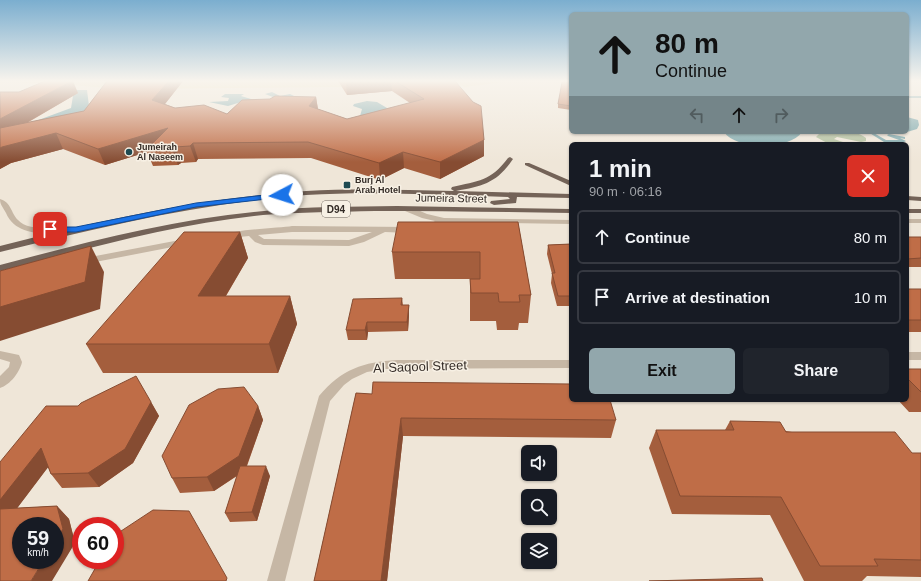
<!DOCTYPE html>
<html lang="en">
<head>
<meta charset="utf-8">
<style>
	:root { --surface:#171b24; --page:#20242c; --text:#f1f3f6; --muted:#9ea1a6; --line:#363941; --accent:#92a7ac }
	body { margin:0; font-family:Arial,sans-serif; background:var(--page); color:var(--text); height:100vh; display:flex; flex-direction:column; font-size:15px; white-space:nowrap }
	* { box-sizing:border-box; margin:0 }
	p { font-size:13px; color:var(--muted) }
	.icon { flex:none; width:22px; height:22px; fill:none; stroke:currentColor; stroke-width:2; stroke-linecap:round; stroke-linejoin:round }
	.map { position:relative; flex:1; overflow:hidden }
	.panel { position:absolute; left:569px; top:142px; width:340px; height:260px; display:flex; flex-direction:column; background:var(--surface); border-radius:6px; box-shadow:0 1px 3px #0004 }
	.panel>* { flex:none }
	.top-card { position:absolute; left:569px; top:12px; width:340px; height:122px; border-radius:6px; box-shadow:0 1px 3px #0004; background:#92a7ac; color:#111; overflow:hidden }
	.fabs { position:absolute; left:521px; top:445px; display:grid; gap:8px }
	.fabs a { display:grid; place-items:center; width:36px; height:36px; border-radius:6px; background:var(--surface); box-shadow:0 1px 3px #0004; font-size:20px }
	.speed { position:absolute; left:12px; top:517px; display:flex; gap:8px; font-size:20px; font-weight:700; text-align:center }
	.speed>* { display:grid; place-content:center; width:52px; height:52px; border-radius:50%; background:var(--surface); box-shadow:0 1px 3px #0004; line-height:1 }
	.speed small { font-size:10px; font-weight:400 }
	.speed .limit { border:6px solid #d22; background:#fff; color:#111 }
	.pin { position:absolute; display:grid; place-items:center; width:34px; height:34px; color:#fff; margin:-17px; border-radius:8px; box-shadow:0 2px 6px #0006 }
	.me { position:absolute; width:44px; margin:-22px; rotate:265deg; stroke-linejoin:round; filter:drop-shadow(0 0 3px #0008) }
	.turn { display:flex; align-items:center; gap:14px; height:84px; padding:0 20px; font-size:18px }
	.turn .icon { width:52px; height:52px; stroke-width:2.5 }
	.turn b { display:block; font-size:28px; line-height:34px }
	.lanes { display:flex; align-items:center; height:38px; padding:0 20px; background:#0003; justify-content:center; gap:20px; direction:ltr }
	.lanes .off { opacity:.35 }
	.round { display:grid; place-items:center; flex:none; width:42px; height:42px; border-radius:6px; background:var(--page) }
	.overview { display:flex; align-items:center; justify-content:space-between; height:68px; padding:0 20px }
	h1 { font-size:24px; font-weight:700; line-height:30px }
	.action { display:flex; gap:8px; margin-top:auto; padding:8px 20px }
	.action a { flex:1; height:46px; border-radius:6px; background:var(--accent); color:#111; font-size:16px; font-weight:700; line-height:46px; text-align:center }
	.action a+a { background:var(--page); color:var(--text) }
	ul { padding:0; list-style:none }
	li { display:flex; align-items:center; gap:12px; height:54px; margin:0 8px 6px; padding:0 12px; border:2px solid var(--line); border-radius:6px }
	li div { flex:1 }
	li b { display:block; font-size:15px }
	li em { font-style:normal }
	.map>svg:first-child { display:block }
</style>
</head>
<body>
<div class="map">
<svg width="921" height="581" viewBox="0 0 921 581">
	<rect width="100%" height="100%" fill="#efe6d8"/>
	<path fill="#aebd9a" d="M 821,132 C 834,132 856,129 866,138 L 866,141 L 861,142 L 837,137 L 834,139 L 849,144 L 829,144 L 816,137 Z"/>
	<g fill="#eadab0">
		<polygon points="0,81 347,81 346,87 118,89 49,83 26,83 16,82 0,83"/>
		<polygon points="452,81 513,81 464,87"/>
	</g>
	<g fill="#79a5aa">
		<polygon points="63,90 87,90 89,106 94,110 33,122 71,108 73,96"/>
		<polygon points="272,92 280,96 290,94 294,96 286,105 271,106 241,102 228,106 209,102 228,101 229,98 221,97 225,94 244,94 241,96 258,101 273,101 273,97 265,94"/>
		<polygon points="367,101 377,102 387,108 383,115 360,116 362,109 353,106 354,104"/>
		<polygon points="907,117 918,120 919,125 917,129 907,132"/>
	</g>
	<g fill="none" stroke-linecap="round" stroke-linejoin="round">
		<g fill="#79a5aa" fill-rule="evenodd">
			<rect x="907" y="96" width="14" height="2"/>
			<polygon points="868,132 872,132 886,140 899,140 888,136 887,135 889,134 905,137 905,139 900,138 906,141 904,142 884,142"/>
		</g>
		<path fill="#79a5aa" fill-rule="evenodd" d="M 724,132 L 749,132 L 763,134 L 776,132 L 802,132 C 790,150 736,150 724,132 Z"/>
		<g fill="#c6b7a5" fill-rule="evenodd">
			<path d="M 0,199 C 11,202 11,213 18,220 C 28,232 61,228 76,227 L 80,230 L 76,233 C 52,233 17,239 6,213 C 3,207 0,205 0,199 Z"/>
			<polygon points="405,207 411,207 427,214 444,218 571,220 571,224 445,222 430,229 426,226 435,221 422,218 405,211"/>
			<rect x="907" y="219" width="14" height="4"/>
			<path d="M 292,226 L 410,227 L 414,230 L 410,233 L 385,232 L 364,242 L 349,246 L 263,245 L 255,242 L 249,236 L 229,238 L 225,235 C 230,230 280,228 292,226 ZM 292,232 L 372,232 L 349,240 L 264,239 L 258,235 Z"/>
			<polygon points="185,239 188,240 189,242 188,244 85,264 80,261 85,258"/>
			<path d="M 0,351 L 19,355 L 22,362 C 20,372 10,385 0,388 L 0,376 L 9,367 L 10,362 L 0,359 Z"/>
			<rect x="907" y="352" width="14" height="8"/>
			<path d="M 397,360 L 571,360 L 571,368 L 385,369 L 367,372 L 352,379 L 344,385 L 330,401 L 285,581 L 267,581 L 319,396 C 342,369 363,362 397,360 Z"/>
		</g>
		<g fill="#746358" fill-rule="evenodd">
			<path d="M 510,157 L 513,159 C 497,183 483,186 456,191 L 571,194 L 571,198 L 517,197 L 516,203 L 494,205 L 490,203 L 491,201 L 510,199 L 508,197 C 440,195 373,191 306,195 C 201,203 101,227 0,252 L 0,246 C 101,220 202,198 306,191 C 356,188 405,190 454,191 L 451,189 L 452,187 C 478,181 491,181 508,158 Z"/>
			<polygon points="525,163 529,163 571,181 571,186 525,165"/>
			<polygon points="907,196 921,197 921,201 907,200"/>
			<path d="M 397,206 L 571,209 L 571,213 C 506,212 440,211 375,211 C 337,212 300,212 263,215 C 173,224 87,249 0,271 L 0,265 C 87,242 174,219 264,211 C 308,206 352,207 397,206 Z"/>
			<rect x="907" y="209" width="14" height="4"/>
		</g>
	</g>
	<g fill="#a45e3d">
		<polygon points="107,81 183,81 165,104 175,108 227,114 316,97 318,109 347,119 410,103 392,91 347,95 338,81 455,81 484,140 484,156 440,179 404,168 380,180 311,158 198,159 196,162 181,163 178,165 153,166 147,152 105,165 63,149 11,163 0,169 0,92 78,93 27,123 84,111"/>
		<polygon points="571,82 571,110 558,108 558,104"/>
		<polygon points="518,222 531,295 528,323 519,323 518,330 497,330 496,321 470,321 470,279 478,279 395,279 392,252"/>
		<polygon points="240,232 248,258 226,296 290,296 297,324 278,373 103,373 86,344"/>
		<rect x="907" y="237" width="14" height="30"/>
		<polygon points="571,244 571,306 557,306 551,283 552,274 547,254 548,245"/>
		<rect x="907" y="289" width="14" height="43"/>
		<polygon points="402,298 403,305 409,305 409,315 408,331 368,332 367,340 348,340 346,330"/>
		<polygon points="907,369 921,369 921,412 909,412 898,400 907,400"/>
		<polygon points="356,393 616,420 611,438 403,436 387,581 314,581"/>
		<polygon points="151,402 159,416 133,463 99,487 62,488 51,474 48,467 17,508 57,506 69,519 75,543 0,581 0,462"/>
		<polygon points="258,406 263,420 247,466 270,476 257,521 230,522 225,513 237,476 214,491 180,493 172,478"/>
		<polygon points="730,421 912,453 921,453 921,577 867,576 862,581 804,581 770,515 672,514 649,448 656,430 725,430"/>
	</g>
	<g fill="#864c32">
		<polygon points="72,81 73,81 78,93 0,138 0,119"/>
		<polygon points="169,81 183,81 157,114 152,100"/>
		<polygon points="362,81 391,81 392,91 347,95 346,82"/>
		<polygon points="316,97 318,110 309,106"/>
		<polygon points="168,128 146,150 147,152 105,165 98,149"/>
		<polygon points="56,133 63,149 11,163 0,169 0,148 2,147"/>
		<polygon points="484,140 484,156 440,179 440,162"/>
		<polygon points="193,143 198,159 196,162 190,146"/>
		<polygon points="175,147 181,163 178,165 172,149"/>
		<polygon points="403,152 404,168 380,180 379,163"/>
		<polygon points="240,232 248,258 209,324 198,296"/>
		<polygon points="91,246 104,272 100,309 0,341 0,307"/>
		<polygon points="290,296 297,324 278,373 269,344"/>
		<polygon points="409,305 409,315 408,331 407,322"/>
		<polygon points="367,322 368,332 367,340 365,330"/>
		<polygon points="151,402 159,416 133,463 99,487 88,473"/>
		<polygon points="258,406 263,420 245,470 214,491 207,477"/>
		<polygon points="401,418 403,436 387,581 381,581"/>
		<polygon points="41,448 52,462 6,523 0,518 0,500"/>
		<polygon points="266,466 270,476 257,521 252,512"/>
		<polygon points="57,506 69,519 75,543 52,581 31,581 44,560 55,560 55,542"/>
	</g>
	<g fill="#bf6d47" stroke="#864c32">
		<polygon points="45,81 72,81 0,119 0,92 19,92"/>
		<polygon points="107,81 169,81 152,100 175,108 204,105 227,114 242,100 270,99 275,96 316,97 309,106 347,119 424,99 395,81 455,81 473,102 481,106 484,140 440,162 403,152 379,163 308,142 193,143 190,146 175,147 172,149 146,150 168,128 98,149 56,133 2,147 0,148 0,128 84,111"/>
		<polygon points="345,81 362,81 346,82"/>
		<polygon points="562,82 571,82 571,106 558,104"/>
		<polygon points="398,222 518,222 531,295 519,295 520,302 499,302 498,293 471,293 470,279 480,279 480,252 392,252"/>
		<polygon points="184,232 240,232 198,296 290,296 269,344 86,344"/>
		<polygon points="907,237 921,237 921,258 907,259"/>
		<polygon points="571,244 571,296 558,296 552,273 555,273 548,245"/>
		<polygon points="91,246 85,282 0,307 0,271"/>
		<rect x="907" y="289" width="14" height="31"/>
		<polygon points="402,298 401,305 409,305 407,322 367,322 365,330 346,330 353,299"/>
		<polygon points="907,369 921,369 921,392 907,378"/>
		<polygon points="136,376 151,402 125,449 88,473 51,474 41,448 0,500 0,462 46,406 78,406 81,403"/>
		<polygon points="373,382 571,384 571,400 610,400 616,420 401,418 381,581 314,581 356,393 372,394"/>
		<polygon points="244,387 258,406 239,456 207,477 172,478 162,456 189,405 218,389"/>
		<polygon points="730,421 780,422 786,432 895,432 912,453 921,453 921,560 874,559 878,566 820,566 781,497 680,496 656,430 734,430"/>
		<polygon points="240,466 266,466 252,512 225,513"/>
		<polygon points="57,506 63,529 55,542 55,526 21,526 21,560 44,560 31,581 0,581 0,509"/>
		<polygon points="153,510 189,511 227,578 226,581 88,581 100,560 115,560 115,535"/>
		<polygon points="762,578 763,581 649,581"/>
	</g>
	<linearGradient id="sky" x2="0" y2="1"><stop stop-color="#7baecf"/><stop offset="0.5" stop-color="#f8f4ed"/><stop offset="1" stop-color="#f8f4ed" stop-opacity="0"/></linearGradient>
	<rect width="921" height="162" fill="url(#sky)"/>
	<polygon fill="#1a73e8" stroke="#114b97" points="282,193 286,195 285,197 196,207 76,232 50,232 46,229 50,227 76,227 196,203"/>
	<g fill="#1e4a51" stroke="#f7f0e4" stroke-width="1.5">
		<circle cx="129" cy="152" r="4"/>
		<rect x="343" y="181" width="8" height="8" rx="2"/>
	</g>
	<g text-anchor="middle" stroke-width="3" stroke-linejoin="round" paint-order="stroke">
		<g font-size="9" font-weight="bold" fill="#332b26" stroke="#f7f0e4" text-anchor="start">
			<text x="137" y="150">Jumeirah<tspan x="137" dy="10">Al Naseem</tspan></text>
			<text x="355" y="183">Burj Al<tspan x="355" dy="10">Arab Hotel</tspan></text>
		</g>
		<rect fill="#f7f0e4" stroke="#6e665f" stroke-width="1" x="322" y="201" width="28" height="16" rx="3"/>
		<g font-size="10" font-weight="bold" fill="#332b26">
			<text x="336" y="213">D94</text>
		</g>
		<g font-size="11" fill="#332b26" stroke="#f7f0e4">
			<text transform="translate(451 198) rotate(1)" y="4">Jumeira Street</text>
		</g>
		<g font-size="13" fill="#332b26" stroke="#f7f0e4">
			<text transform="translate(420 366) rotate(-2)" y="5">Al Saqool Street</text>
		</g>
	</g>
</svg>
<div class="fabs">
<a><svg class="icon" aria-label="sound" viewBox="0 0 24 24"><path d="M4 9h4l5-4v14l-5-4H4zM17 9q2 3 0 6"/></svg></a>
<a><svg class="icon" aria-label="search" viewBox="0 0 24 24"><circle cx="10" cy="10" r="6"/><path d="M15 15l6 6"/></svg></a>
<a><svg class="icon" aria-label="layers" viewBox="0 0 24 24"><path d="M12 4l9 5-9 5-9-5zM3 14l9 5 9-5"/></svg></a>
</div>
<div class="speed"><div>59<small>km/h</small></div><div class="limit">60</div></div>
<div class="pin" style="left:50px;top:229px;background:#d93025"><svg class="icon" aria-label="arrive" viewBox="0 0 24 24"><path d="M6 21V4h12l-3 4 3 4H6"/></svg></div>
<svg class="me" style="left:282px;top:195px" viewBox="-20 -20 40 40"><circle r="19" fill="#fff"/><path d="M0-13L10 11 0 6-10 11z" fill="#1a73e8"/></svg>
<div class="top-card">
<div class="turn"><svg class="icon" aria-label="ahead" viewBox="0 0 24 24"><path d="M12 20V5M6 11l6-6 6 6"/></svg><div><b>80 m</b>Continue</div></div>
<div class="lanes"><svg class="icon off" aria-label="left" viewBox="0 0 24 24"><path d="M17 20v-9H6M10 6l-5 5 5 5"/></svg><svg class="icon" aria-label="ahead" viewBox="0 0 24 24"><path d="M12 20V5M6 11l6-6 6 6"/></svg><svg class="icon off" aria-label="right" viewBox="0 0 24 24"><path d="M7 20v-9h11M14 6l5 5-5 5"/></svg></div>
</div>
<section class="panel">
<div class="overview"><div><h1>1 min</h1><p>90 m · 06:16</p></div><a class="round" style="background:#d93025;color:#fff"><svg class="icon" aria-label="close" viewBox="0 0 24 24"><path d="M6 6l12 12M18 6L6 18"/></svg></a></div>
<ul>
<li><svg class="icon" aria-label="ahead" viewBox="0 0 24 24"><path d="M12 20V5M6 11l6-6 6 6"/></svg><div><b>Continue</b></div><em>80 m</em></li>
<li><svg class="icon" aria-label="arrive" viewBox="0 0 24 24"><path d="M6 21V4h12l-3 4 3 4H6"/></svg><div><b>Arrive at destination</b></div><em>10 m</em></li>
</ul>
<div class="action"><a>Exit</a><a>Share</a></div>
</section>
</div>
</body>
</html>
